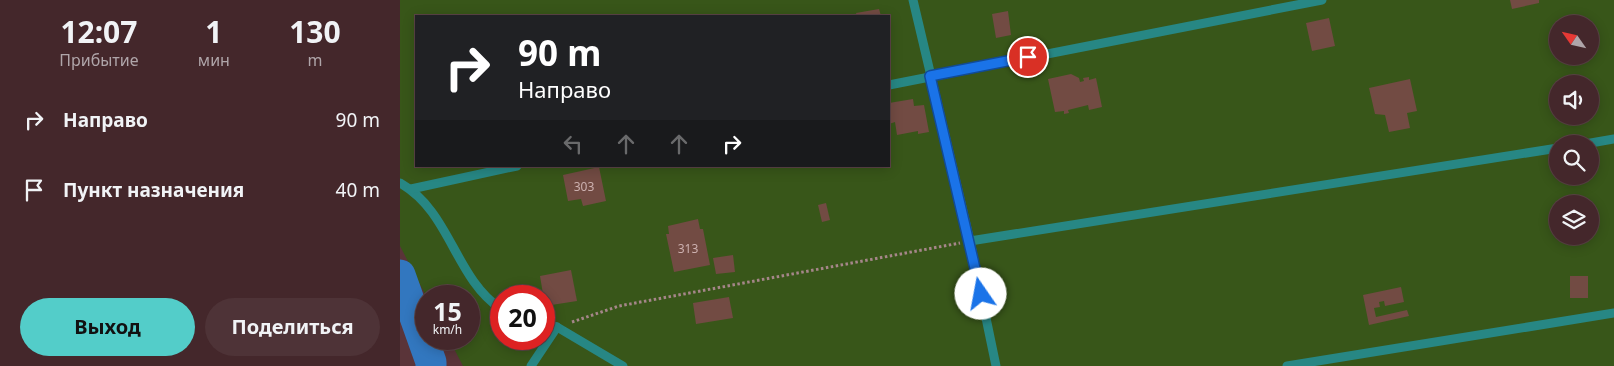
<!DOCTYPE html>
<html lang="ru">
<head>
<meta charset="utf-8">
<style>
	:root { --surface:#44272b; --page:#4e3337; --text:#f1f3f6; --muted:#afa5a9; --line:#5c4447; --accent:#53cdc9 }
	body { margin:0; font-family:"Noto Sans",sans-serif; background:var(--page); color:var(--text); height:100vh; display:flex; flex-direction:column; font-size:19px; white-space:nowrap }
	* { box-sizing:border-box; margin:0 }
	p { font-size:16px; color:var(--muted) }
	.icon { flex:none; width:28px; height:28px; fill:none; stroke:currentColor; stroke-width:2; stroke-linecap:round; stroke-linejoin:round }
	.map { position:relative; flex:1; overflow:hidden }
	.sheet { display:flex; flex-direction:column; background:var(--surface); width:400px }
	.sheet>* { flex:none }
	.banner { position:absolute; left:15px; top:15px; width:475px; height:152px; border-radius:0px; box-shadow:0 2px 12px #0003,0 0 0 1px var(--line); background:#202124; color:#fff; overflow:hidden }
	.needle { width:32px; rotate:304deg }
	.controls { position:absolute; left:1149px; top:15px; display:grid; gap:10px }
	.controls a { display:grid; place-items:center; width:50px; height:50px; border-radius:50%; background:var(--surface); box-shadow:0 2px 12px #0003,0 0 0 1px var(--line); font-size:25px }
	.speed { position:absolute; left:15px; top:285px; display:flex; gap:10px; font-size:25px; font-weight:700; text-align:center }
	.speed>* { display:grid; place-content:center; width:65px; height:65px; border-radius:50%; background:var(--surface); box-shadow:0 2px 12px #0003,0 0 0 1px var(--line); line-height:1 }
	.speed small { font-size:12px; font-weight:400 }
	.speed .limit { border:8px solid #d22; background:#fff; color:#111 }
	.pin { position:absolute; display:grid; place-items:center; width:42px; height:42px; color:#fff; margin:-21px; border:2px solid #fff; border-radius:50%; box-shadow:0 1px 5px #0007 }
	.me { position:absolute; width:55px; margin:-28px; rotate:348deg; stroke-linejoin:round; filter:drop-shadow(0 0 4px #0008) }
	.turn { display:flex; align-items:center; gap:18px; height:105px; padding:0 20px; font-size:22px }
	.turn .icon { width:65px; height:65px; stroke-width:2.5 }
	.turn b { display:block; font-size:35px; line-height:42px }
	.lanes { display:flex; align-items:center; height:48px; padding:0 20px; background:#0003; justify-content:center; gap:25px; direction:ltr }
	.lanes .off { opacity:.35 }
	.eta { display:flex; justify-content:space-evenly; align-items:center; height:85px; text-align:center }
	.eta b { font-size:30px; font-weight:700; line-height:35px }
	.primary-button { display:flex; gap:10px; margin-top:auto; padding:10px 20px }
	.primary-button a { flex:1; height:58px; border-radius:30px; background:var(--accent); color:#111; font-size:20px; font-weight:700; line-height:58px; text-align:center }
	.primary-button a+a { background:var(--page); color:var(--text) }
	ul { padding:0; list-style:none }
	li { display:flex; align-items:center; gap:15px; height:70px; padding:0 20px }
	li div { flex:1 }
	li b { display:block; font-size:19px }
	li em { font-style:normal }
	main { display:flex; flex:1; min-height:0 }
	.map>svg:first-child { display:block }
</style>
</head>
<body>
<main>
<section class="sheet">
<div class="eta">
<div><b>12:07</b><p>Прибытие</p></div>
<div><b>1</b><p>мин</p></div>
<div><b>130</b><p>m</p></div>
</div>
<ul>
<li><svg class="icon" aria-label="right" viewBox="0 0 24 24"><path d="M7 20v-9h11M14 6l5 5-5 5"/></svg><div><b>Направо</b></div><em>90 m</em></li>
<li><svg class="icon" aria-label="arrive" viewBox="0 0 24 24"><path d="M6 21V4h12l-3 4 3 4H6"/></svg><div><b>Пункт назначения</b></div><em>40 m</em></li>
</ul>
<div class="primary-button"><a>Выход</a><a>Поделиться</a></div>
</section>
<div class="map">
<svg width="1214" height="366" viewBox="0 0 1214 366">
	<rect width="100%" height="100%" fill="#5a3439"/>
	<path fill="#385619" fill-rule="evenodd" d="M 0,0 L 1214,0 L 1214,366 L 63,366 L 49,339 L 69,339 L 69,296 L 26,296 L 0,246 ZM 16,16 L 489,16 L 489,166 L 16,166 ZM 1158,24 L 1190,24 L 1190,56 L 1158,56 ZM 1158,84 L 1190,84 L 1190,116 L 1158,116 ZM 1158,144 L 1190,144 L 1190,176 L 1158,176 ZM 1158,204 L 1190,204 L 1190,236 L 1158,236 ZM 101,296 L 144,296 L 144,339 L 101,339 Z"/>
	<g fill="none" stroke-linecap="round" stroke-linejoin="round">
		<polyline stroke="#3277bf" stroke-width="31" points="0,275 31,362 31,366"/>
	</g>
	<g fill="#724b43">
		<polygon points="1110,0 1139,0 1139,3 1112,9"/>
		<polygon points="479,9 481,16 457,16 456,13"/>
		<polygon points="608,11 611,35 596,38 592,14"/>
		<polygon points="929,18 935,46 912,51 906,23"/>
		<polygon points="671,74 679,78 680,82 684,81 683,78 689,77 689,80 696,78 702,107 689,110 688,105 668,110 669,113 664,114 664,111 655,112 648,79"/>
		<polygon points="1010,79 1017,111 1007,113 1010,128 989,132 985,115 975,114 969,88"/>
		<polygon points="513,99 514,106 524,105 529,132 518,134 518,131 497,135 495,122 489,124 489,103"/>
		<polygon points="199,167 206,201 183,206 181,199 168,201 163,175"/>
		<polygon points="426,203 430,220 422,222 418,205"/>
		<polygon points="298,219 300,229 303,229 310,265 274,272 266,234 269,234 268,226"/>
		<polygon points="333,255 335,272 316,274 313,258"/>
		<polygon points="171,270 177,301 145,306 140,276"/>
		<rect x="1170" y="276" width="18" height="22"/>
		<polygon points="1001,287 1004,302 985,306 984,301 979,302 980,307 974,308 976,317 1007,310 1009,316 969,325 963,295"/>
		<polygon points="329,297 333,318 296,324 293,303"/>
	</g>
	<g fill="none" stroke-linecap="round" stroke-linejoin="round">
		<polyline stroke="#a58689" stroke-width="3" stroke-dasharray="2.5 2.5" stroke-linecap="butt" points="172,322 219,306 560,243"/>
		<g stroke="#278784" stroke-width="9">
			<polyline points="513,0 570,241 596,366"/>
			<polyline points="489,85 922,0"/>
			<polyline points="1185,144 1214,139"/>
			<path d="M 0,183 C 51,212 54,277 101,309"/>
			<polyline points="11,189 117,166"/>
			<polyline points="570,241 1158,148"/>
			<polyline points="144,324 157,327 223,366"/>
			<polyline points="131,366 157,327"/>
			<polyline points="887,366 1214,313"/>
		</g>
	</g>
	<g fill="none" stroke-linecap="round" stroke-linejoin="round">
		<g stroke="#114b97" stroke-width="12">
			<polyline id="route" points="581,294 530,76 628,57"/>
		</g>
		<use href="#route" stroke="#1a73e8" stroke-width="9"/>
	</g>
	<g text-anchor="middle" stroke-width="4.5" stroke-linejoin="round" paint-order="stroke">
		<g font-size="12" fill="#cdb1b0">
			<text x="184" y="191">303</text>
			<text x="288" y="253">313</text>
		</g>
	</g>
</svg>
<div class="controls">
<a><svg class="needle" viewBox="-14 -14 28 28"><path d="M0-13l5 13h-10z" fill="#e53935"/><path d="M0 13l5-13h-10z" fill="#afa5a9"/></svg></a>
<a><svg class="icon" aria-label="sound" viewBox="0 0 24 24"><path d="M4 9h4l5-4v14l-5-4H4zM17 9q2 3 0 6"/></svg></a>
<a><svg class="icon" aria-label="search" viewBox="0 0 24 24"><circle cx="10" cy="10" r="6"/><path d="M15 15l6 6"/></svg></a>
<a><svg class="icon" aria-label="layers" viewBox="0 0 24 24"><path d="M12 4l9 5-9 5-9-5zM3 14l9 5 9-5"/></svg></a>
</div>
<div class="speed"><div>15<small>km/h</small></div><div class="limit">20</div></div>
<div class="pin" style="left:628px;top:57px;background:#d93025"><svg class="icon" aria-label="arrive" viewBox="0 0 24 24"><path d="M6 21V4h12l-3 4 3 4H6"/></svg></div>
<svg class="me" style="left:581px;top:294px" viewBox="-20 -20 40 40"><circle r="19" fill="#fff"/><path d="M0-13L10 11 0 6-10 11z" fill="#1a73e8"/></svg>
<div class="banner">
<div class="turn"><svg class="icon" aria-label="right" viewBox="0 0 24 24"><path d="M7 20v-9h11M14 6l5 5-5 5"/></svg><div><b>90 m</b>Направо</div></div>
<div class="lanes"><svg class="icon off" aria-label="left" viewBox="0 0 24 24"><path d="M17 20v-9H6M10 6l-5 5 5 5"/></svg><svg class="icon off" aria-label="ahead" viewBox="0 0 24 24"><path d="M12 20V5M6 11l6-6 6 6"/></svg><svg class="icon off" aria-label="ahead" viewBox="0 0 24 24"><path d="M12 20V5M6 11l6-6 6 6"/></svg><svg class="icon" aria-label="right" viewBox="0 0 24 24"><path d="M7 20v-9h11M14 6l5 5-5 5"/></svg></div>
</div>
</div>
</main>
</body>
</html>
